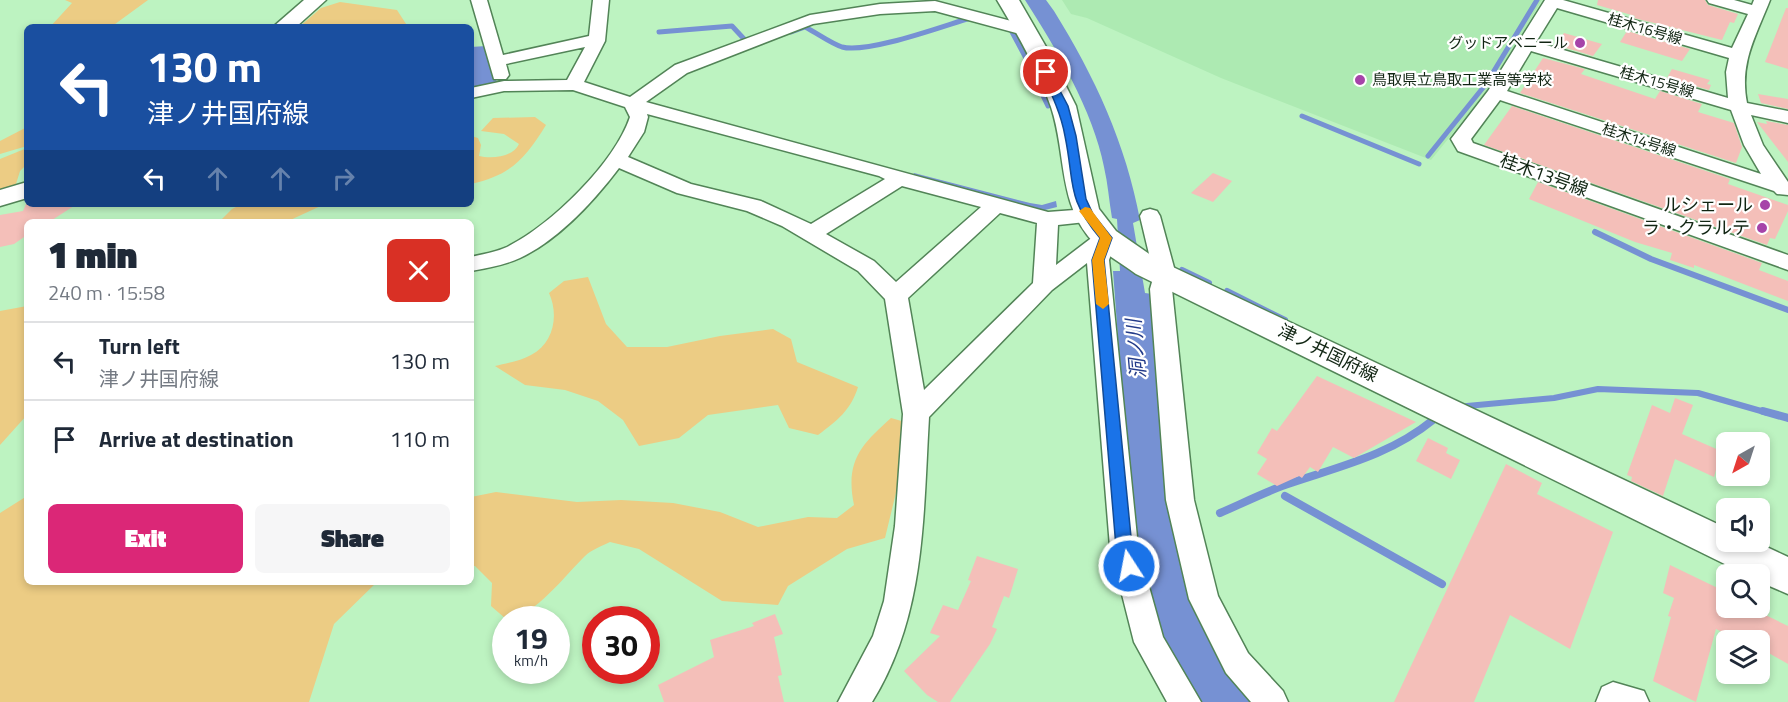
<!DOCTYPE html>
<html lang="en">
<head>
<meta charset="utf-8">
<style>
	:root { --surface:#fff; --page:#f6f6f7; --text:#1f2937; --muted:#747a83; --line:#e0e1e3; --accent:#db2777 }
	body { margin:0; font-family:"Titillium Web","Noto Sans JP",sans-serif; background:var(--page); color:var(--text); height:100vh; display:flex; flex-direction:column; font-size:22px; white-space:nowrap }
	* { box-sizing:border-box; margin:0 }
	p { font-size:20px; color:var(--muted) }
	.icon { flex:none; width:33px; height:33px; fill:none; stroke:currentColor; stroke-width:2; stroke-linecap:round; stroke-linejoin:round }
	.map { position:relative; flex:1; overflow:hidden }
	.panel { position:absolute; left:24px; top:219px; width:450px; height:366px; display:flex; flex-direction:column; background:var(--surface); border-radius:9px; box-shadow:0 3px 9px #0003 }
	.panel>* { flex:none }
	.guide { position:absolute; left:24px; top:24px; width:450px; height:183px; border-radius:9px; box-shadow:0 3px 9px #0003; background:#1a4fa0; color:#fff; overflow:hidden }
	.needle { width:39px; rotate:219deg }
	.fabs { position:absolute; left:1716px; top:432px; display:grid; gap:12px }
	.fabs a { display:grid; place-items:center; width:54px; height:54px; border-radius:9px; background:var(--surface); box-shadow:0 3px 9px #0003; font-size:30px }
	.speed { position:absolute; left:492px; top:606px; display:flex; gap:12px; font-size:30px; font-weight:700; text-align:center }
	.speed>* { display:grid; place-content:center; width:78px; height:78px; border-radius:50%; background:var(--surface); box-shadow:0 3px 9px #0003; line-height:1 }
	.speed small { font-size:15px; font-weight:400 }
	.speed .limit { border:9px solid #d22; background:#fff; color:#111 }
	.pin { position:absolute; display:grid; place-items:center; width:51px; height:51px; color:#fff; margin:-26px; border:3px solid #fff; border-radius:50%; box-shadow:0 2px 6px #0007 }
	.me { position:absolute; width:66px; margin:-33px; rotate:349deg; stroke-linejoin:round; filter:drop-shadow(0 0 4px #0008) }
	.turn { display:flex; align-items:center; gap:21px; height:126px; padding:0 24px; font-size:27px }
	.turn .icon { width:78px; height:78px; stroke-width:2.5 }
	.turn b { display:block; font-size:42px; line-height:51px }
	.lanes { display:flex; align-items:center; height:57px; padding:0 24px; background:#0003; justify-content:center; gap:30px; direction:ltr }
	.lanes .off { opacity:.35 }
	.round { display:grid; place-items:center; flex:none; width:63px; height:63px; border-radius:9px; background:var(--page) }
	.summary { display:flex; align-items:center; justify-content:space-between; height:102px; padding:0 24px }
	h1 { font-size:36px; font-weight:800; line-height:45px }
	.action { display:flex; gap:12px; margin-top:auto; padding:12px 24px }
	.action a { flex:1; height:69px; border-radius:9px; background:var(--accent); color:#fff; font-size:24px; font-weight:800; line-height:69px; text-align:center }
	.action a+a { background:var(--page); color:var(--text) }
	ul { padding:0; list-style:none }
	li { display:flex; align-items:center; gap:18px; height:78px; padding:0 24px; border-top:2px solid var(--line) }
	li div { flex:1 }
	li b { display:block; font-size:22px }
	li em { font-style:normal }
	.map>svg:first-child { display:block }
</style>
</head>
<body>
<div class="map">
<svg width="1788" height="702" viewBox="0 0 1788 702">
	<rect width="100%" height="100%" fill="#bdf3c1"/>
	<polygon fill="#adeab2" points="1062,0 1542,0 1492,85 1431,160 1221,78 1087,18 1071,14"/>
	<g fill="#eccc84">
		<polygon points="65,0 148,0 111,27 50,27 72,3"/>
		<polygon points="340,2 397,10 408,27 299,27 321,8"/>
		<path d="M 535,117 L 546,125 C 525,159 511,175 471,184 L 471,136 L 478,138 L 481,145 L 479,156 C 492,159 513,157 519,144 L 504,134 L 481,131 L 493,118 Z"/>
		<polygon points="27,127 27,146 0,154 0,141"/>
		<polygon points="27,148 27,164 20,171 16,184 0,190 0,159"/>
		<polygon points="242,204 325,204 286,222 219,222 232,209"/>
		<path d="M 588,277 L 606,324 L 627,347 L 667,347 L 720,336 L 773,329 L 791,339 L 797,362 L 858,387 C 851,410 837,421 818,435 L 789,428 L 778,405 L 708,415 L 679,438 L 639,446 L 623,420 L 598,401 L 565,390 L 525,385 L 495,366 C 506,363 521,361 531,355 C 554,343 559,315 549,293 L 564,281 Z"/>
		<polygon points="27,306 27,415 0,445 0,311"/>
		<path d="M 891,418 L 905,422 L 901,472 L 885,538 L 847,549 L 788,586 L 778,605 L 722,601 L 639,549 L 610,542 C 602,546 591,550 585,556 C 567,573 533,619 506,619 L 491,606 L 492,583 L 475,566 L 471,566 L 471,497 L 496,492 L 577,502 L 621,500 L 673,503 L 720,512 L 758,527 L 808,517 L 837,518 L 854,505 C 845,461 861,445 891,418 Z"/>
		<polygon points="27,496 27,582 377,582 334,624 309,702 0,702 0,513"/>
	</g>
	<g fill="#7691d3">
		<path d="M 1025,0 L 1046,0 L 1054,11 C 1095,77 1126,144 1140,220 L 1133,223 L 1145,293 L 1152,294 L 1170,516 L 1197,618 L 1212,644 L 1256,702 L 1202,702 L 1156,624 L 1132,526 L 1113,271 L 1120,271 L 1117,219 L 1112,218 C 1109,201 1108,184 1104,167 C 1093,111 1056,48 1025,0 Z"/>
		<polygon points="486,46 495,67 497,86 471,91 471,47"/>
		<polygon points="914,173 1030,203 1042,205 1056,201 1057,207 1041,211 913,175"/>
	</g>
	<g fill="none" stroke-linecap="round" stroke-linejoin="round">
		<g stroke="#7691d3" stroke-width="5">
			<polyline points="1011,30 1027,60"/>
			<polyline points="659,32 732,26 745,40"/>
			<path d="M 791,32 L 805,27 C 817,33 830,43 842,47 C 867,54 943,26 970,18"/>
			<polyline points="1034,77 1048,106"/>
			<polyline points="1302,116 1419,164"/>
			<polyline points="1428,156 1486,84 1537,0"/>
		</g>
		<g stroke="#7691d3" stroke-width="6">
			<polyline points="1595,232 1651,259 1788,310"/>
			<polyline points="1182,270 1209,283"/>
			<polyline points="1227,291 1285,320"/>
			<polyline points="1467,406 1554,398 1598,389 1698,393 1768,413"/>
		</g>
		<g stroke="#7691d3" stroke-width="8">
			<polyline points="1763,411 1788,418"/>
			<polyline points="1285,496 1442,584"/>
			<path d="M 1220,513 C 1241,504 1263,493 1285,485 C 1337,467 1389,456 1433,420"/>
		</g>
	</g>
	<g fill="#f4bfb9">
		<polygon points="1598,0 1705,0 1708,5 1738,14 1734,23 1730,22 1722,40 1634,18 1635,16 1597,5"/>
		<polygon points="1786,8 1788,8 1788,69 1765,62"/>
		<polygon points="1627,31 1690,49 1682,61 1620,42"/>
		<polygon points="1564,33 1602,44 1593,56 1556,45"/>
		<polygon points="1543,58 1585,69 1581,74 1655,99 1660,91 1702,104 1698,112 1734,123 1742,147 1736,163 1520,93"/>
		<polygon points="1672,69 1710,80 1707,84 1711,85 1709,90 1667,78"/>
		<polygon points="1758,94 1788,99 1788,109 1761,103"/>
		<polygon points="1512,106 1730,179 1728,184 1788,205 1788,211 1775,239 1770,238 1767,245 1484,145"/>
		<polygon points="1766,121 1788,125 1788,162 1757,122 1767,124"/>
		<polygon points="1213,173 1232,181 1213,202 1191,193"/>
		<polygon points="1538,182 1762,263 1759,270 1788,281 1788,301 1694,265 1694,268 1670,260 1672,253 1635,242 1529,199"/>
		<polygon points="26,204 77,204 49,222 27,222 27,235 14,244 0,247 0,215 23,211"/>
		<polygon points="1317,376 1416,422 1354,458 1333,447 1318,472 1310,467 1302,478 1299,476 1277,486 1257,474 1267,459 1257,453 1272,428 1277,431"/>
		<polygon points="1675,398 1693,405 1682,434 1721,451 1714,477 1675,459 1663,496 1631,481 1632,477 1627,475 1652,405 1670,413"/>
		<polygon points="1428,438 1448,448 1446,453 1460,460 1451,479 1416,461"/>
		<polygon points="1506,464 1542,483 1537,494 1613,532 1570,649 1510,615 1474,702 1394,702"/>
		<polygon points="977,556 1018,569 1009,598 1004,596 992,627 997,629 990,644 950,702 938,702 927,695 904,671 940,636 930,633 943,605 958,610 971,581 968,580"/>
		<polygon points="1670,565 1726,592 1726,608 1751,608 1788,626 1788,664 1760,648 1760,640 1738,640 1716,629 1696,702 1653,681 1671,617 1668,616 1674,598 1663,593"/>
		<polygon points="775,614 783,634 774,637 782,675 778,676 784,702 664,702 658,685 714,657 710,640 754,626 752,623"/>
	</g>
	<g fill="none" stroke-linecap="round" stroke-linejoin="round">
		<g stroke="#528457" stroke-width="3">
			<g id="minor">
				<path d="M 471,0 L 487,0 L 503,55 L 589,36 L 593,0 L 609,0 L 605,41 L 584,82 L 630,97 L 675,65 L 810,15 L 880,4 L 935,1 L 1030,26 L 1032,30 L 1030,34 L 1024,35 L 935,11 L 880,14 L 813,24 L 687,73 L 646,102 L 1048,212 L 1088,209 L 1095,211 L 1098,216 L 1095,221 L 1058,225 L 1056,265 L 1098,233 L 1114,233 L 1117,238 L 1109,260 L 1138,547 L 1163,637 L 1201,702 L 1167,702 L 1134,642 L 1110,547 L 1087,263 L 1052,290 L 929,417 C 923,516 926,615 872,702 L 838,702 L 873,636 L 884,601 L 895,526 L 903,414 L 885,299 L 858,271 L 782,226 L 747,211 L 677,193 L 619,168 C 594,201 558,240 520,258 C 505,265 487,268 471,271 L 471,257 C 483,254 496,252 507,247 C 551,225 614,164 630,117 L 625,107 L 573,90 L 504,91 L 471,98 L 471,88 L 504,81 L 567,80 L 585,47 L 506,64 L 509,75 L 506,79 L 494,79 ZM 647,114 L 879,176 L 885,179 L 811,224 L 761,201 L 691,184 L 628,157 L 644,132 L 648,117 ZM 902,186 L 981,207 L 896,282 L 874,261 L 826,234 ZM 1000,213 L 1037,223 L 1033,283 L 924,390 L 908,298 Z"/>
				<path d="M 1545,0 L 1563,0 L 1732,48 L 1748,14 L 1709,3 L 1707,0 L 1734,0 L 1752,5 L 1754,0 L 1770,0 C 1756,36 1739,63 1747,103 L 1788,111 L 1788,123 L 1751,115 L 1763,145 L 1788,182 L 1788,195 L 1777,194 L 1774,191 L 1500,100 L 1471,139 L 1473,143 L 1788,255 L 1788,270 L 1458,151 L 1451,139 L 1488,91 ZM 1557,8 L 1729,58 L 1726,72 L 1728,98 L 1536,42 ZM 1531,51 L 1731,110 L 1744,145 L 1761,174 L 1507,91 Z"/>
				<polygon points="1150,209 1157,211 1160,216 1176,275 1172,289 1194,500 1218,596 1248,653 1283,691 1288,702 1251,702 1226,673 1189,599 1166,500 1150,289 1154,275 1140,216 1143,211"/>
				<polygon points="1613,682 1644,691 1649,702 1596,702 1602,687"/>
			</g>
		</g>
		<g stroke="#528457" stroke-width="3">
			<g id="tertiary">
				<polygon points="304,0 326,0 296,27 273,27"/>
				<polygon points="27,182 27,198 0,206 0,190"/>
			</g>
		</g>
		<g stroke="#528457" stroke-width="3">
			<path id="secondary" d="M 997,0 L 1019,0 L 1049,52 L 1076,106 L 1099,209 L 1116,231 L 1158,260 L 1726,528 L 1726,542 L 1756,542 L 1788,557 L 1788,594 L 1760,582 L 1760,574 L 1745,574 L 1136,274 C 1123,264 1107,256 1095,244 C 1057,205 1067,155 1051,107 C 1038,70 1017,33 997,0 Z"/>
		</g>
		<use href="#minor" fill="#fff" fill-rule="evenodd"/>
		<use href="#tertiary" fill="#fff" fill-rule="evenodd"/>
		<use href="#secondary" fill="#fff" fill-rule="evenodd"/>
	</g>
	<path fill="#1a73e8" stroke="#114b97" stroke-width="1.5" d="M 1042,70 L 1049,70 L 1068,106 L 1076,136 L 1086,199 L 1093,214 L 1112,238 L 1104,260 L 1132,547 L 1137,566 L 1135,571 L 1129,574 L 1123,571 L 1116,547 L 1092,260 L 1100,238 C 1066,197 1075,185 1065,136 C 1061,113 1051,93 1041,72 Z"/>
	<polygon fill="#f59e0b" points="1085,207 1090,208 1112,238 1104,260 1109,304 1103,309 1096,304 1092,260 1100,238 1079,211"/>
	<g fill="#a643a9" stroke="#fff" stroke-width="2">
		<circle cx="1580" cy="43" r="6"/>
		<circle cx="1360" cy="80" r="6"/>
		<circle cx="1765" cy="205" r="6"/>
		<circle cx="1762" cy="228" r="6"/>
	</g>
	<g text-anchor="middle" stroke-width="4.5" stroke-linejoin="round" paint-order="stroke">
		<g font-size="15" fill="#112513" stroke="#fff">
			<text transform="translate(1645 29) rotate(16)" y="5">桂木16号線</text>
			<text transform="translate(1657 82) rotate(16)" y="5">桂木15号線</text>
			<text transform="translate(1639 140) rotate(18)" y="5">桂木14号線</text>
		</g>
		<g font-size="15" fill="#112513" stroke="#fff" text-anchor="end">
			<text x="1568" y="48">グッドアベニール</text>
			<text x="1372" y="85" text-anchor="start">鳥取県立鳥取工業高等学校</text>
		</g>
		<g font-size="18" fill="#112513" stroke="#fff">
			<text transform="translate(1544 175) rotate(20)" y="6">桂木13号線</text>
			<text transform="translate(1328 353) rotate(26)" y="6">津ノ井国府線</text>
		</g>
		<g font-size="18" fill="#112513" stroke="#fff" text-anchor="end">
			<text x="1753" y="211">ルシェール</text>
			<text x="1750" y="234">ラ・クラルテ</text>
		</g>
		<g font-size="20" font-style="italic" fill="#233b89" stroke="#fff">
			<text transform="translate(1136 349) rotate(-95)" y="7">洞ノ川</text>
		</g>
	</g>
</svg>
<div class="fabs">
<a><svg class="needle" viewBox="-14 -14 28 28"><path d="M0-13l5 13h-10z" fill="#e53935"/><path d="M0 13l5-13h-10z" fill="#747a83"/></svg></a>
<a><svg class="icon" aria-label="sound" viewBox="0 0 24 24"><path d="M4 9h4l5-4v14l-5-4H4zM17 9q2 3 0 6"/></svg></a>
<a><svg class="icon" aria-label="search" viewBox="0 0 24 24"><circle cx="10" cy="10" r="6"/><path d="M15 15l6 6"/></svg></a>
<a><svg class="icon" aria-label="layers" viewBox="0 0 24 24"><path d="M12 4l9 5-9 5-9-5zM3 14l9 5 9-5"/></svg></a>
</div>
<div class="speed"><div>19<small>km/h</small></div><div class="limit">30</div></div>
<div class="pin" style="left:1046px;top:72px;background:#d93025"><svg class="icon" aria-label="arrive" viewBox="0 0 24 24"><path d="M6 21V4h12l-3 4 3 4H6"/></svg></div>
<svg class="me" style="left:1129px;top:566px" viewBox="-20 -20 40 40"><circle r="17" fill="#1a73e8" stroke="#fff" stroke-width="3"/><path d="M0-11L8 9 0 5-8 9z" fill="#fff"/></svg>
<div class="guide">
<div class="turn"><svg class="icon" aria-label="left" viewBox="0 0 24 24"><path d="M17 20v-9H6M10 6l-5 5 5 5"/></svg><div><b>130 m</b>津ノ井国府線</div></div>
<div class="lanes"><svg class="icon" aria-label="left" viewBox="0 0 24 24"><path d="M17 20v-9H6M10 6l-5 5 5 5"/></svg><svg class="icon off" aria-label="ahead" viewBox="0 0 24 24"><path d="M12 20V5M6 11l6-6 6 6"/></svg><svg class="icon off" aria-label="ahead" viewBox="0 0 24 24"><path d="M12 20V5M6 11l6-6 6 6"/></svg><svg class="icon off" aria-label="right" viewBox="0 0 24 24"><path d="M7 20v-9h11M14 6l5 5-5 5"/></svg></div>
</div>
<section class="panel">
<div class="summary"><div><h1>1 min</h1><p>240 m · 15:58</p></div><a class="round" style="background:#d93025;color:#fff"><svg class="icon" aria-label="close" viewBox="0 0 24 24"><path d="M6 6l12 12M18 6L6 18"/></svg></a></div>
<ul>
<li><svg class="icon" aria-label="left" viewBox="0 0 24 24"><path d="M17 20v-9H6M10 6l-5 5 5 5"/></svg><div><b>Turn left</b><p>津ノ井国府線</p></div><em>130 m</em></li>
<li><svg class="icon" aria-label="arrive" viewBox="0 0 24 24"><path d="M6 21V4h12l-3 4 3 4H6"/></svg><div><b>Arrive at destination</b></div><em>110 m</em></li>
</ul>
<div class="action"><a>Exit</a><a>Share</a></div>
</section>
</div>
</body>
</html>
